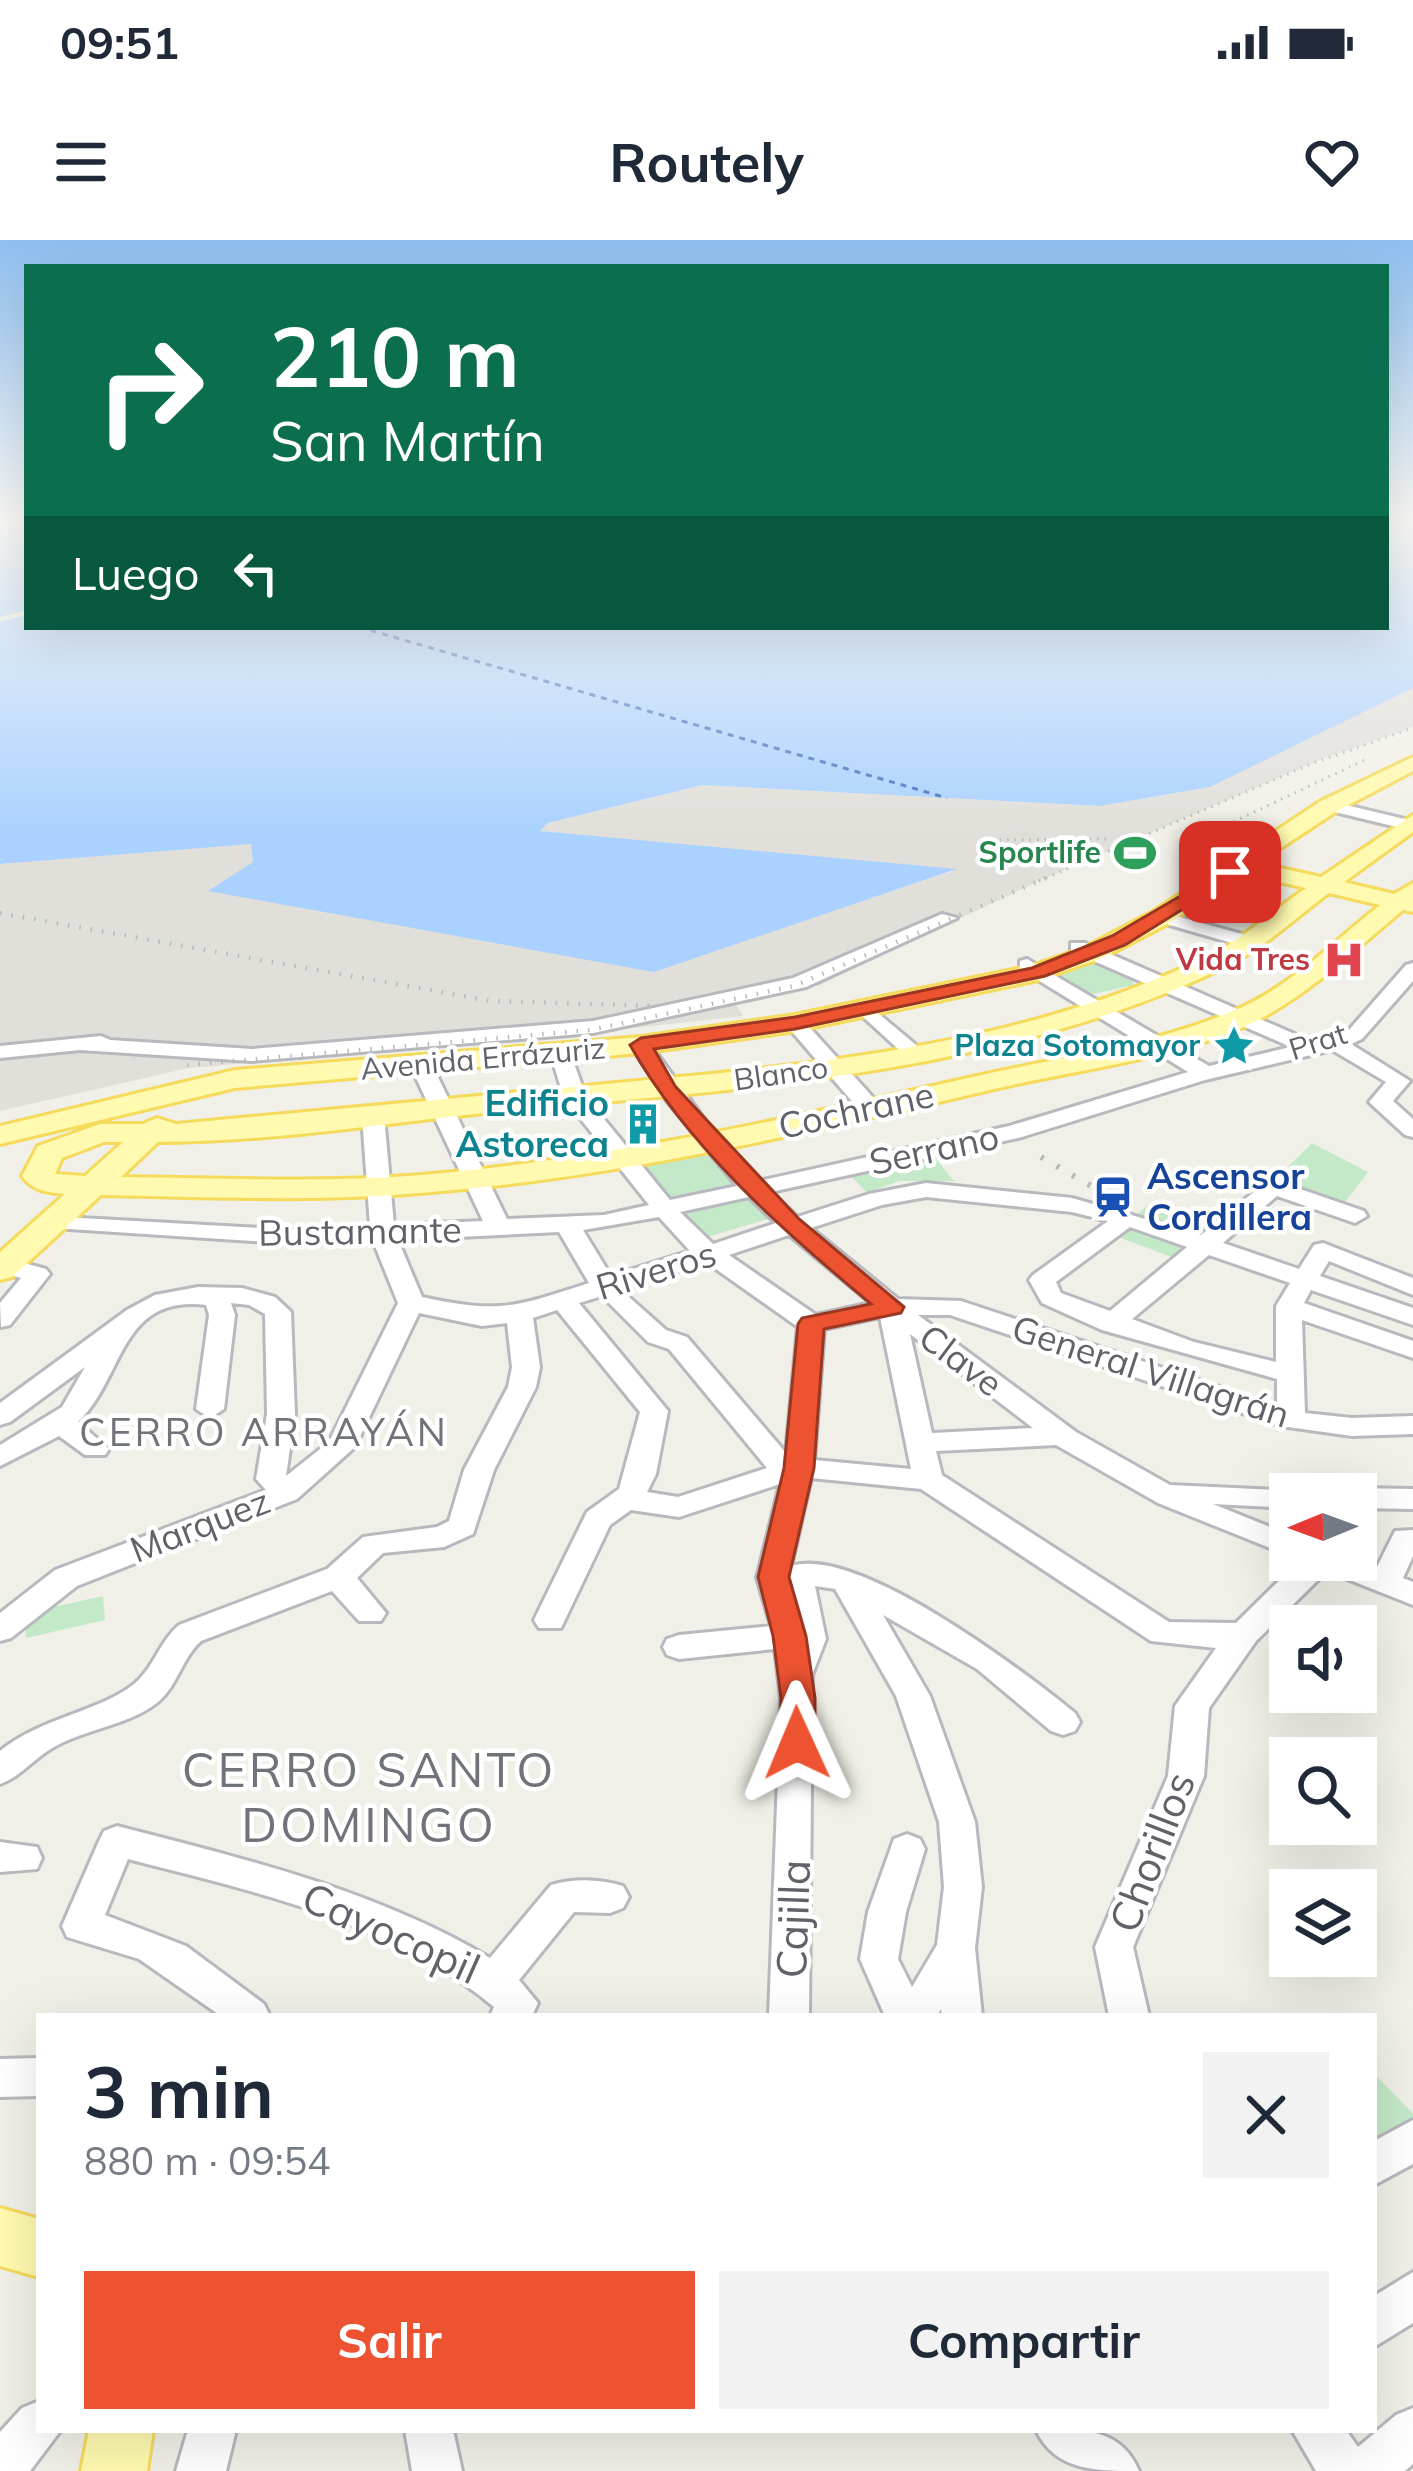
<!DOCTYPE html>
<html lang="es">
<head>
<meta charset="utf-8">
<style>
	:root { --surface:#fff; --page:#f2f2f3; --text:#1f2937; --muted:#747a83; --accent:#ee5331 }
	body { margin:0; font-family:Mulish,sans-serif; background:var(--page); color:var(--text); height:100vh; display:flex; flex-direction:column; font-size:45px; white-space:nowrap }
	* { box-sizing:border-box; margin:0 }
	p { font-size:39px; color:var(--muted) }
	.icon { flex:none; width:66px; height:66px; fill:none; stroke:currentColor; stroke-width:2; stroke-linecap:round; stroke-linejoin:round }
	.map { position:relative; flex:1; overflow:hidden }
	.sheet { position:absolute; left:36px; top:1773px; width:1341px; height:420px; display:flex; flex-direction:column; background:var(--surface); border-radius:0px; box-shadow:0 12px 48px #0002 }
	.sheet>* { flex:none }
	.guide { position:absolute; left:24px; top:24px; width:1365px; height:366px; border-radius:0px; box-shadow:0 12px 48px #0002; background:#0b6e4f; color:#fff; overflow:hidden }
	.needle { width:78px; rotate:269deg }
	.buttons { position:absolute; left:1269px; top:1233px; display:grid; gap:24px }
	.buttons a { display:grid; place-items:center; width:108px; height:108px; border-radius:0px; background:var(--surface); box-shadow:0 12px 48px #0002; font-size:60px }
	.pin { position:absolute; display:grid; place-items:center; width:102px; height:102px; color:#fff; margin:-51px; border-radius:24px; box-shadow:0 6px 18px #0006 }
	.me { position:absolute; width:132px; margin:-66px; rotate:359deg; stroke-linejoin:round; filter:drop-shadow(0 0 9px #0008) }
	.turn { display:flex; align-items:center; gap:42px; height:252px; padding:0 48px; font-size:54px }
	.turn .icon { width:156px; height:156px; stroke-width:2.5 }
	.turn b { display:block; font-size:84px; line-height:102px }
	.then { display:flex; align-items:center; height:114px; padding:0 48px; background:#0003; gap:24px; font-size:45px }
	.round { display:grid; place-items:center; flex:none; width:126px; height:126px; border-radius:0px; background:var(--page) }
	.overview { display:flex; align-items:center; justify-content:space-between; height:204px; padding:0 48px }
	h1 { font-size:72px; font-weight:700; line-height:90px }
	.cta { display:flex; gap:24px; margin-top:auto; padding:24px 48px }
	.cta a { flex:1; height:138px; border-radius:0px; background:var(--accent); color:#fff; font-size:48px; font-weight:700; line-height:138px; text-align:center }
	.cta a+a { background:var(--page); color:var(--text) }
	.status { display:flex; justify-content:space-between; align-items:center; height:84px; padding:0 60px; background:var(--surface); direction:ltr }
	.status svg { height:33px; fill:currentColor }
	header { display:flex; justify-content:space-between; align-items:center; height:156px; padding:0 48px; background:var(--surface); font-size:54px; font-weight:700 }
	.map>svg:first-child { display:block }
</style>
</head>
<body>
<div class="status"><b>09:51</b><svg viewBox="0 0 49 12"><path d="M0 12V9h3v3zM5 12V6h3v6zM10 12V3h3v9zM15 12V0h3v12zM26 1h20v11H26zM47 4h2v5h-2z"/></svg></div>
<header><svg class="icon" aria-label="menu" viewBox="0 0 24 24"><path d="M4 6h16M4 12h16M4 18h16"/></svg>Routely<svg class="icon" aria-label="heart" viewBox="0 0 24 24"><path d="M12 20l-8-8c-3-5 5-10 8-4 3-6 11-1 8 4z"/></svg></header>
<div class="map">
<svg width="1413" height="2231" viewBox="0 0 1413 2231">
	<rect width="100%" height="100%" fill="#f1f0e8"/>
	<polygon fill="#e0dfda" points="1413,448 1413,487 1320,520 1043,639 820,745 735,763 743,776 533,799 189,828 0,871 0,624 252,603 253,622 210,651 498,702 702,714 953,631 539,591 548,583 702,545 1100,566 1210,547"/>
	<g fill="#c4e9c8">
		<polygon points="1088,721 1132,740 1134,745 1089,755 1052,735"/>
		<polygon points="1312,903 1368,932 1339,970 1271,944"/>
		<polygon points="701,905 768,979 700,999 631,920"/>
		<polygon points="933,915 954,941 899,941 867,953 849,934"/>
		<polygon points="1148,965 1216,990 1182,1021 1113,995"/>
		<polygon points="103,1356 105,1380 26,1398 25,1373"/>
		<polygon points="1374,1833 1413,1874 1413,1887 1374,1911"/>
	</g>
	<g fill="#aad1ff">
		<polygon points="0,283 27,283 27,370 0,377"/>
		<polygon points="1386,283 1413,283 1413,448 1210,547 1100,566 702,545 548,583 540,591 957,629 654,732 208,651 253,622 251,604 0,624 0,382 27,375 27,387 1386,387"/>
	</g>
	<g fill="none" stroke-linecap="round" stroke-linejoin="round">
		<g stroke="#4473bf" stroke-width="3" stroke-dasharray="6 6" stroke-linecap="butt">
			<polyline points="0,289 27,293"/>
			<polyline points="359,387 947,558"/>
		</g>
		<g stroke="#b8b9be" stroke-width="6">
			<g id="minor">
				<polygon points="1329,561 1413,581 1413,591 1323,569 1321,566"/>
				<polygon points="1162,672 1256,698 1258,702 1249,708 1156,681 1153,677"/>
				<polygon points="942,674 957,678 806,747 593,793 252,821 80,810 0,818 0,806 101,796 110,800 252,809 593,781 793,738"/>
				<path d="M 1071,703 L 1085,703 L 1313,802 L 1348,791 L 1406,725 L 1413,723 L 1413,741 L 1362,799 L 1351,804 L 1410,841 L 1393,861 L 1413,879 L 1413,897 L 1405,895 L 1369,862 L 1386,842 L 1332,810 L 1205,840 L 1022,897 L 771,952 L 797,977 L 869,954 L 926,943 L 1072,958 L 1201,995 L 1266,942 L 1274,940 L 1364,971 L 1367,976 L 1355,983 L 1277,956 L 1223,1003 L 1299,1029 L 1314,1005 L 1323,1003 L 1413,1038 L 1413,1055 L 1329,1021 L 1320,1036 L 1413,1068 L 1413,1085 L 1311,1050 L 1304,1063 L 1413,1101 L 1413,1118 L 1302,1080 L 1305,1173 L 1352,1178 L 1413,1176 L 1413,1194 L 1352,1196 L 1281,1186 L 950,1075 L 918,1075 L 1076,1192 L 1170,1245 L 1301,1251 L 1302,1254 L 1290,1254 L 1290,1268 L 1213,1264 L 1290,1295 L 1290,1316 L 1158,1263 L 1056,1205 L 936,1211 L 942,1235 L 1169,1382 L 1236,1383 L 1300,1320 L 1356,1319 L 1377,1327 L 1395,1291 L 1413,1290 L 1413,1316 L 1403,1338 L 1413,1342 L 1413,1365 L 1327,1331 L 1256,1401 L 1209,1468 L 1204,1536 L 1133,1707 L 1149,1776 L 1109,1776 L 1095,1707 L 1168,1536 L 1175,1466 L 1216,1408 L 1151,1401 L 921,1249 L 811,1238 L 791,1326 C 858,1305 1022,1430 1075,1473 L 1080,1482 L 1075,1491 L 1063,1495 L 1051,1491 L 977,1429 L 883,1375 L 930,1456 L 975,1582 L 982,1647 L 975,1708 L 982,1776 L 942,1776 L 941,1769 L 937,1776 L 885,1776 L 860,1719 L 868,1672 L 894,1599 L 907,1594 L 920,1599 L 925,1609 L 906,1672 L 898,1719 L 912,1747 L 937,1705 L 944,1647 L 939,1582 L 896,1456 L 835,1349 L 815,1346 L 826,1399 L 812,1435 L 809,1776 L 769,1776 L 781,1458 L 775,1409 L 679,1419 L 667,1415 L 663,1407 L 667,1399 L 679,1395 L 771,1386 L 757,1338 L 780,1244 L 679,1277 L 631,1270 L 610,1285 L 561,1388 L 539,1388 L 534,1380 L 587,1272 L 619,1249 L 640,1172 L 557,1070 L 533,1078 L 540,1127 L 536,1147 L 494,1230 L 473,1294 L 444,1307 L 383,1313 L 357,1338 L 386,1373 L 381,1381 L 359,1381 L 332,1351 L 201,1401 C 182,1418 178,1445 158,1462 C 127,1487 79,1489 46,1512 C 30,1523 19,1537 0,1544 L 0,1511 C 42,1477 99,1472 134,1444 C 154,1428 159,1402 179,1385 L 327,1329 L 363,1297 L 437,1287 L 449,1281 L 464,1230 L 508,1147 L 512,1127 L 507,1083 L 482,1086 L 419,1073 L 355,1207 L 297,1259 L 77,1346 L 11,1398 L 0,1401 L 0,1373 L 55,1330 L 266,1250 L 256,1239 L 267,1174 L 265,1074 L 249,1065 L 231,1063 L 235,1075 L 224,1169 L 210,1178 L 196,1169 L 209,1075 L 206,1065 C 119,1054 124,1139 78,1182 L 109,1209 L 105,1215 L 85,1215 L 59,1196 L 0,1226 L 0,1205 L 62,1167 L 85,1127 L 10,1182 L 0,1185 L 0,1163 L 127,1070 L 155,1055 L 198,1047 L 242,1048 L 275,1057 L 291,1072 L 295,1174 L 286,1236 L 329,1202 L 398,1063 L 373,1001 L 299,1004 L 54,988 L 42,981 L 45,976 L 299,990 L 370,986 L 362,876 L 373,869 L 384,876 L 394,985 L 483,981 L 410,825 L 421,819 L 432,825 L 507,979 L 604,975 L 649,965 L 564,858 L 550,812 L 560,806 L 570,812 L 586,857 L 670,960 L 737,946 L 664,857 L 631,805 L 634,801 L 648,801 L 714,893 L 759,941 L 1009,886 L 1188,832 L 1020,729 L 1020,721 L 1027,719 L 1209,826 L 1291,807 L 1071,711 ZM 749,957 L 776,983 L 713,1004 L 680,972 ZM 926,957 L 1072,972 L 1108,981 L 1033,1035 L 1029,1040 L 1042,1063 L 1102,1090 L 1277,1139 L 1277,1166 L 961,1061 L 898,1059 L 811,988 L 882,965 ZM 659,977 L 690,1011 L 611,1036 L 583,990 ZM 1130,987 L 1187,1007 L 1110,1071 L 1061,1053 L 1056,1042 ZM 559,992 L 589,1043 C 515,1067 500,1074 422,1057 L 398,1000 ZM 789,995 L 871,1063 L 816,1075 L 729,1015 ZM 1209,1015 L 1290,1043 L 1276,1066 L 1276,1122 L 1194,1102 L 1132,1079 ZM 706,1022 L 798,1087 L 786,1213 L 687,1097 L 666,1090 L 621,1050 ZM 602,1056 L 648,1102 L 669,1109 L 767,1228 L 678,1257 L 647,1252 L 656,1234 L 668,1171 L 579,1063 ZM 880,1077 L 911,1229 L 814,1220 L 824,1089 ZM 910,1094 L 1033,1188 L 932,1193 Z"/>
				<polygon points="867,764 922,810 922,818 908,818 860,774 857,770"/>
				<polygon points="795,777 802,779 879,864 879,874 863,874 788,787 785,783"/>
				<polygon points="5,1018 46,1029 50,1034 10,1085 1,1087 0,1063 21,1038 0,1032 0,1020"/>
				<polygon points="1356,1248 1413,1249 1413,1269 1356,1268 1356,1254 1344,1254"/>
				<path d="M 117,1586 C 245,1619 375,1650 490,1718 L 551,1645 C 573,1638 601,1639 623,1646 L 629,1657 L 623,1668 L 610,1673 L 574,1672 L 519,1740 L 538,1763 L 532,1776 L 490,1776 L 494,1767 C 392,1681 255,1652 128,1619 L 105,1675 L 186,1706 L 264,1764 L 270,1776 L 221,1776 L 139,1719 L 67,1697 L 62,1686 L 99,1601 L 104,1591 Z"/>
				<polygon points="0,1602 37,1607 42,1618 37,1629 0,1632"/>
				<polygon points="39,1818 39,1856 0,1857 0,1819"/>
				<polygon points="1413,1880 1413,1924 1374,1945 1374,1901"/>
				<polygon points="1413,2032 1413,2083 1374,2107 1374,2056"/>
				<polygon points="39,2161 39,2190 61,2190 30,2231 0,2231 0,2192 22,2168"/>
				<polygon points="1413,2168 1413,2224 1405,2231 1316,2231 1292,2190 1346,2190 1358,2207 1396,2175"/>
				<polygon points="188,2190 236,2190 226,2231 176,2231"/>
				<polygon points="405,2190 453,2190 462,2231 412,2231"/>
				<path d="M 1036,2190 C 1079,2190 1119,2185 1139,2231 C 1096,2231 1055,2231 1036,2190 Z"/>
			</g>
		</g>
		<g stroke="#f5da5c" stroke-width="6">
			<g id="major">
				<path d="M 1413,517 L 1413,531 L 1337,571 L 1258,623 L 1321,637 L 1413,575 L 1413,592 L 1344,642 L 1394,654 L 1413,643 L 1413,672 L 1403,670 C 1357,708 1312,752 1258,780 C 1186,817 1082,829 1003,847 C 811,892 616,938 420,953 C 314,962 207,957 101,955 L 12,1037 L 0,1040 L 0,1012 L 65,954 C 47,952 33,951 22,936 L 38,906 L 100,884 L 143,884 L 157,878 L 176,884 C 316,871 455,858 595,845 C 800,826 1020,808 1208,716 C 1243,699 1274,670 1306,648 L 1243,634 L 1171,682 L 1102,718 L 1038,740 L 795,791 L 641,813 L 235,848 L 0,904 L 0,886 L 235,830 L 641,797 L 795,775 L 1032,726 L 1084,708 L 1153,672 L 1219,628 L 1214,623 L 1217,618 L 1235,618 L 1321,561 ZM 1329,653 L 1380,665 C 1334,701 1288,749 1233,771 C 1150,806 1055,818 968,838 C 788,879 605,919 421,935 C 322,943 221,938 121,937 L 158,902 C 270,902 384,883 495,872 C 740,849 1000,835 1225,727 C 1262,710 1296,677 1329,653 ZM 104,902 L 123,902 L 85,936 L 55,934 L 62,918 Z"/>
				<polygon points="0,1968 39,1979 39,2037 0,2026"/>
				<polygon points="89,2190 153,2190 147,2231 81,2231"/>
			</g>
		</g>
		<use href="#minor" fill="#fff" fill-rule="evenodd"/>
		<use href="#major" fill="#fffaaf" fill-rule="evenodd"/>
		<g stroke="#b8b9b9" stroke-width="3" stroke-dasharray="1.5 6" stroke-linecap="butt">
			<polyline points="992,600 1111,599"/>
			<polyline points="1186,604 1369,518"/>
			<polyline points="1039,641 1311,524 1413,488"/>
		</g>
		<g stroke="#b8b9b9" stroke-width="4.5" stroke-dasharray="1.5 10" stroke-linecap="butt">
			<polyline points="0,673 491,761 656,766"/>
			<polyline points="187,825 591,790 794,746 1046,638"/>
		</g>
		<polyline stroke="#b8b9b9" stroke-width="6" stroke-dasharray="3 15" stroke-linecap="butt" points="1041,917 1117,961"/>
	</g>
	<linearGradient id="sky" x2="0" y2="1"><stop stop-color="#8fc0f1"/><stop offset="0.47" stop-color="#f9f8f5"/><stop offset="1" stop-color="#f9f8f5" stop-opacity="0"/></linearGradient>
	<rect width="1413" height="596" fill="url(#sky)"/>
	<path fill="#ee5331" stroke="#9b3620" stroke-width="3" d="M 1230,627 L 1239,632 L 1236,636 L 1125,705 L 1045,736 L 795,789 L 654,809 L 675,846 L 799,979 L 904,1067 L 901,1073 L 824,1089 L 814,1228 L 789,1337 L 806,1396 L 815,1458 L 815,1503 L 810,1512 L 797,1516 L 785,1512 L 780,1503 L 781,1458 L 773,1396 L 758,1337 L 784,1228 L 798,1084 L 802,1078 L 871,1064 C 781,989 688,907 630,805 L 641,798 L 795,777 L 1032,728 L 1112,696 Z"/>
	<defs>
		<g id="stadium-bare" transform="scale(3.24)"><path d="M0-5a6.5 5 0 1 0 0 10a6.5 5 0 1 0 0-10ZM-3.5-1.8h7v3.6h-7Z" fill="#2e9e5b" stroke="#fff" stroke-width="2.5" paint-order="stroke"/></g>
		<g id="hospital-bare" transform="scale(3.24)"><path d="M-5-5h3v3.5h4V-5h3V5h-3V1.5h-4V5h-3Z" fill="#e0444e" stroke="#fff" stroke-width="2.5" paint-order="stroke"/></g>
		<g id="sight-bare" transform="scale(3.24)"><path d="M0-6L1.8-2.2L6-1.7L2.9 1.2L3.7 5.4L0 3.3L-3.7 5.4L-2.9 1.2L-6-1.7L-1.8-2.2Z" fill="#0f9aa8" stroke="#fff" stroke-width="2.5" paint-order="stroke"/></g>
		<g id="building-bare" transform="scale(3.24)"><path d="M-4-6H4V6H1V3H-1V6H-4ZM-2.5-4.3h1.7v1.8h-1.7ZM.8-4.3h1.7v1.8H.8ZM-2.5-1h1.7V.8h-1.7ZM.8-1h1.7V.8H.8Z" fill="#0f9aa8" stroke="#fff" stroke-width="2.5" paint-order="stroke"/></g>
		<g id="station-bare" transform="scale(3.24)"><path d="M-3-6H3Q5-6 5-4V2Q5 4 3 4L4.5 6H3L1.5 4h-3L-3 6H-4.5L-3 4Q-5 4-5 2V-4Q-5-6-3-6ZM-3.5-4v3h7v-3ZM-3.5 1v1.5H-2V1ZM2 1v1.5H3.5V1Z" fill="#1a4fb4" stroke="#fff" stroke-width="2.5" paint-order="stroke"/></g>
	</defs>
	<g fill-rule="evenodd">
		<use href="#stadium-bare" x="1135" y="613"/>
		<use href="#hospital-bare" x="1344" y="720"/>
		<use href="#sight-bare" x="1234" y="806"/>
		<use href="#building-bare" x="643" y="884"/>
		<use href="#station-bare" x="1113" y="957"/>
	</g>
	<g text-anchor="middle" stroke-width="9" stroke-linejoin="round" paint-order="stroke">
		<g font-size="30" font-weight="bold" fill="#27864d" stroke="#fff" text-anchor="end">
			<text x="1101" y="623">Sportlife</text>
		</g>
		<g font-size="30" font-weight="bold" fill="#be3a42" stroke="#fff" text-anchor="end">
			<text x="1310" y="730">Vida Tres</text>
		</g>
		<g font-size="30" fill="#5f6268" stroke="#fff">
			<text transform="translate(1318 802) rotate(-18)" y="10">Prat</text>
			<text transform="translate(483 819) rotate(-5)" y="10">Avenida Errázuriz</text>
			<text transform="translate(781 834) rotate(-8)" y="10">Blanco</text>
		</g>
		<g font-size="30" font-weight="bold" fill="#0d838f" stroke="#fff" text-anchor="end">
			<text x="1200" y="816">Plaza Sotomayor</text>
		</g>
		<g font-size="36" font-weight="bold" fill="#0d838f" stroke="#fff" text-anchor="end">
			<text x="609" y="876">Edificio<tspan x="609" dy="41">Astoreca</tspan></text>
		</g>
		<g font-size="36" fill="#5f6268" stroke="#fff">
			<text transform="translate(856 870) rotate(-12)" y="13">Cochrane</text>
			<text transform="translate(934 909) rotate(-12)" y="13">Serrano</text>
			<text transform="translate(360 991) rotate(-1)" y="13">Bustamante</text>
			<text transform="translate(656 1030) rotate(-17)" y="13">Riveros</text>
			<text transform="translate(961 1120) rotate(37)" y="13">Clave</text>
			<text transform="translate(1151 1131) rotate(18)" y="13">General Villagrán</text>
			<text transform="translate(200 1285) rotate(-21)" y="13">Marquez</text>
		</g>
		<g font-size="36" font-weight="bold" fill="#164399" stroke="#fff" text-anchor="start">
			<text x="1147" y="949">Ascensor<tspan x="1147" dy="41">Cordillera</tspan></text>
		</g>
		<g font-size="39" letter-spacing="3" fill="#70747a" stroke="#fff">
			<text x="264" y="1206">CERRO ARRAYÁN</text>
		</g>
		<g font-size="42" fill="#5f6268" stroke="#fff">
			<text transform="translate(1152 1612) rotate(-69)" y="15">Chorillos</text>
			<text transform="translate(793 1679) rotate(-88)" y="15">Cajilla</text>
			<text transform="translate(391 1693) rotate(24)" y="15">Cayocopil</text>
		</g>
		<g font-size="48" letter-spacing="3" fill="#70747a" stroke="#fff">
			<text x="369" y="1547">CERRO SANTO<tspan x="369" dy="55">DOMINGO</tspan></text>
		</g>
	</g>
</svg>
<div class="buttons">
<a><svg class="needle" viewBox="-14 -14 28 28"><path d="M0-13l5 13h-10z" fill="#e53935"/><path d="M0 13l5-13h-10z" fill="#747a83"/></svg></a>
<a><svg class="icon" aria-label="sound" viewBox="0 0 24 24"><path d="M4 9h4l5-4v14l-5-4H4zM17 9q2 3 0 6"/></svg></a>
<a><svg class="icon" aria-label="search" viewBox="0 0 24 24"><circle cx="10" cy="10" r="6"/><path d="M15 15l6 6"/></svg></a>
<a><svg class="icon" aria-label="layers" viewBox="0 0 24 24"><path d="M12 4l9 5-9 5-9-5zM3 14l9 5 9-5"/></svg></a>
</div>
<div class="pin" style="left:1230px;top:632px;background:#d93025"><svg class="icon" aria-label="arrive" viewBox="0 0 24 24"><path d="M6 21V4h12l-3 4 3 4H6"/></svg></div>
<svg class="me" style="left:797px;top:1503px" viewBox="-20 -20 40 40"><path d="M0-17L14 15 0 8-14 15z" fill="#ee5331" stroke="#fff" stroke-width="4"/></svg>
<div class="guide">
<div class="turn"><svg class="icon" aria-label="right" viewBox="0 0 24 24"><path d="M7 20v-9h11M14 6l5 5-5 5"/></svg><div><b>210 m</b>San Martín</div></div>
<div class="then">Luego<svg class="icon" aria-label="left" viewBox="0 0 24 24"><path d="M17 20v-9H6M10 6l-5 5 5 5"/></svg></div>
</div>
<section class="sheet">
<div class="overview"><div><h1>3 min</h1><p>880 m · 09:54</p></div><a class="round"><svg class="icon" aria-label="close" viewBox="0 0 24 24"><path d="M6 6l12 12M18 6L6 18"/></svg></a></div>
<div class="cta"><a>Salir</a><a>Compartir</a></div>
</section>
</div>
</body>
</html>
